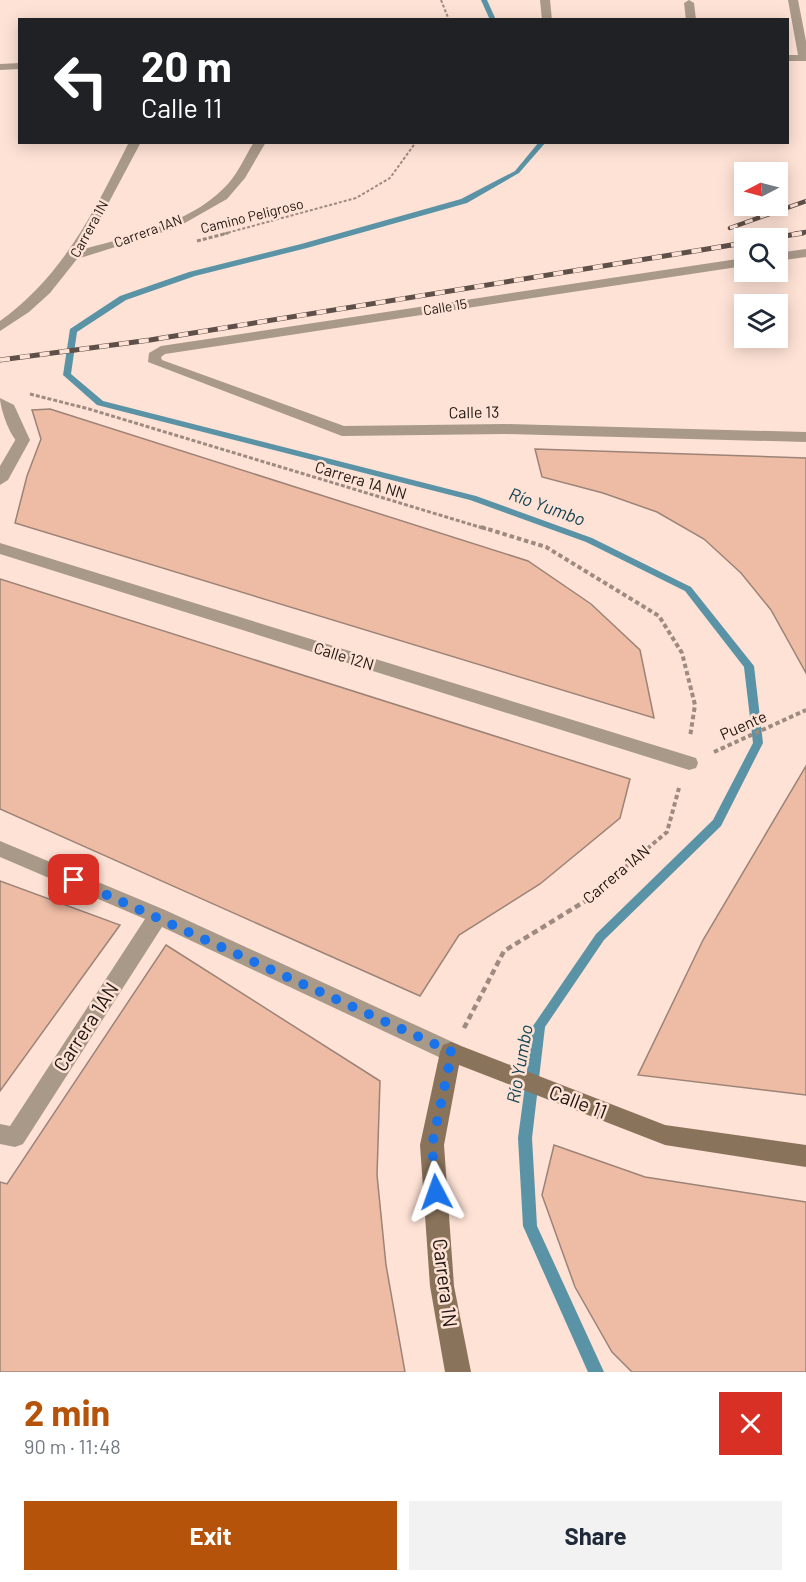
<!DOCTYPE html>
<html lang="en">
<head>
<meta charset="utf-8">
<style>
	:root { --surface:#fff; --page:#f2f2f3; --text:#1f2937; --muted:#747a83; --accent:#b45309 }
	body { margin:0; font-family:Barlow,sans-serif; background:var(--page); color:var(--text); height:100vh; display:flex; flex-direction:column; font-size:22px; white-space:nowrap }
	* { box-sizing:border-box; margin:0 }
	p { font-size:20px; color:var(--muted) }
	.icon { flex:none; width:33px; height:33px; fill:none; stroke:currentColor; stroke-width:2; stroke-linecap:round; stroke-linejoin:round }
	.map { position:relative; height:1372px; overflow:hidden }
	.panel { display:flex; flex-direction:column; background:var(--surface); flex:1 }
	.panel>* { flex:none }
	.guide { position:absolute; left:18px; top:18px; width:771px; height:126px; border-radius:0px; box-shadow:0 3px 15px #0003; background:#202124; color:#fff; overflow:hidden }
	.needle { width:39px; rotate:264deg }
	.buttons { position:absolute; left:734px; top:162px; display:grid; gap:12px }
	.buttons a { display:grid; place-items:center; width:54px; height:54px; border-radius:0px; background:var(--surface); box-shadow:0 3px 15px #0003; font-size:30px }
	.pin { position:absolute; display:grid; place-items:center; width:51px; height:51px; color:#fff; margin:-26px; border-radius:12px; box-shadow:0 3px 9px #0006 }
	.me { position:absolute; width:66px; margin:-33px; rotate:356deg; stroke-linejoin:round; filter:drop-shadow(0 0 4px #0008) }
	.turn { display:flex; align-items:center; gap:21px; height:126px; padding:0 24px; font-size:27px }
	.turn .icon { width:78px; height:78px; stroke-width:2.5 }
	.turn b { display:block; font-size:42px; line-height:51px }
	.round { display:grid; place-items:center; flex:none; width:63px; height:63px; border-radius:0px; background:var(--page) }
	.head { display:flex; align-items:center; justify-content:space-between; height:102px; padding:0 24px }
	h1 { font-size:36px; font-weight:700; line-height:45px; color:var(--accent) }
	.primary-button { display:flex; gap:12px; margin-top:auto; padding:12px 24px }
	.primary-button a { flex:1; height:69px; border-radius:0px; background:var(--accent); color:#fff; font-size:24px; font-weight:700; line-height:69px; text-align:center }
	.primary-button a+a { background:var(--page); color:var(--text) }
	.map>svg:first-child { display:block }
</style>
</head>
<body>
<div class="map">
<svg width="806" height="1372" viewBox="0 0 806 1372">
	<rect width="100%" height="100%" fill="#fee2d5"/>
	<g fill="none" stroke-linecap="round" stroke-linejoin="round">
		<g fill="#5a93a6" fill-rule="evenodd">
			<polygon points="481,0 487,0 496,20 490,20"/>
			<polygon points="539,142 546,142 519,173 467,203 307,248 195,276 126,300 77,332 71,374 103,401 476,496 592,538 691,587 754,666 763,743 721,826 604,940 545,1027 532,1138 537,1226 604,1372 588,1372 523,1226 518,1138 533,1026 596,934 713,820 753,743 744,667 685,591 586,542 470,500 97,405 63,375 70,329 120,296 189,272 301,244 461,199 515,171"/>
		</g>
	</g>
	<g fill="#eebca4" stroke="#9c8377" stroke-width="1.5">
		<polygon points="50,409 528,561 591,604 640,650 654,718 15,523 27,476 41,439 32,410"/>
		<polygon points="535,449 806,458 806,673 771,610 741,573 704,539 657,512 603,493 542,477"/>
		<polygon points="0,579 630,779 620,818 540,884 459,935 420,996 0,809"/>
		<polygon points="806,766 806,1095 638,1075 703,940"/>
		<polygon points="0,881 120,925 0,1091"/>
		<polygon points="166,945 380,1081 377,1175 386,1265 405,1372 0,1372 0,1182 7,1184"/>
		<polygon points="554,1145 645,1177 806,1202 806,1372 632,1372 612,1352 575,1287 542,1195"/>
	</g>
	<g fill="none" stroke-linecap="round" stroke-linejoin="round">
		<g stroke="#9e8a80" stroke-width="2" stroke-dasharray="3 2" stroke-linecap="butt">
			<polyline points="441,0 449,20"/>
			<polyline points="223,234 356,198 390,178 416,142"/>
		</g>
		<g stroke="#9e8a80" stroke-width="3" stroke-dasharray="4 2" stroke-linecap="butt">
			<polyline points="197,241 228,233"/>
			<polyline points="30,394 89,409 486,529"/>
		</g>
		<g stroke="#9e8a80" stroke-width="4" stroke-dasharray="4.5 3" stroke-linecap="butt">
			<polyline points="481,527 546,547 659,616 682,653 695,705 690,737"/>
			<polyline points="714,752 806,710"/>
			<polyline points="584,902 667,832 679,788"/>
		</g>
		<polyline stroke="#9e8a80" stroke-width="4.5" stroke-dasharray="6 4" stroke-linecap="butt" points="464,1028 504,951 587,900"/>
		<path fill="#a99989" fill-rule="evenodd" d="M 0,398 L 14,405 L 30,440 L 27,443 L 22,445 C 11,442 0,408 0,398 Z"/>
		<g fill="#a99989" fill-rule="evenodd">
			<polygon points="540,0 550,0 552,20 542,20"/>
			<polygon points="689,0 694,3 696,20 686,20 684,3"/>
			<polygon points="788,0 798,0 806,41 806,61 788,61 788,55 798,55"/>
			<polygon points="20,63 20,69 0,70 0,64"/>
			<path d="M 129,142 L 141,142 L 84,249 C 130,236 188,224 223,189 C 237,176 244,158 254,142 L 266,142 L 245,178 L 227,199 L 176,228 L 77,259 L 50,293 L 29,312 L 0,331 L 0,321 C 63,276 95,210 129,142 Z"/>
			<polygon points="806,249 806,257 777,261 777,253"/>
			<polygon points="744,258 744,266 165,354 161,357 162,360 344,426 505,424 806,432 806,442 505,434 342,436 148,362 149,353 161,346"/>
			<polygon points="22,435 30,440 8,480 0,485 0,466 17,437"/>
			<polygon points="0,543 696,758 698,763 696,768 689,770 0,554"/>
			<polygon points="0,841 165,910 459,1045 462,1052 459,1059 451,1062 443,1059 162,927 23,1144 15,1147 0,1144 0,1124 10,1126 145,919 0,857"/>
		</g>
		<polygon fill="#8a735b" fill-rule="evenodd" points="451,1042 665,1125 806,1145 806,1167 665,1145 459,1065 444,1145 454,1286 471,1372 445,1372 430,1286 420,1145 440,1052 443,1045"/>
		<g stroke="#5e4f48" stroke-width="4.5">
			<g id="rail-far1">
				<polyline points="730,228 806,201"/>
				<polyline points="794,234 806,232"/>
			</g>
		</g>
		<g stroke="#5e4f48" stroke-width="5">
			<g id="rail">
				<polyline points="772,238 803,233"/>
				<polyline points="0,360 150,340 744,243"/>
			</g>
		</g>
		<use href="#rail-far1" stroke="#fee2d5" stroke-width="3" stroke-dasharray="8" stroke-linecap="butt"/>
		<use href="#rail" stroke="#fee2d5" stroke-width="4" stroke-dasharray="10" stroke-linecap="butt"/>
	</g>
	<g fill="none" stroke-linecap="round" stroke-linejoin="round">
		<polyline stroke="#1a73e8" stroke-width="10" stroke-dasharray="0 18" points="74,880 452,1052 432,1145 436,1192"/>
	</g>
	<g text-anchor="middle" stroke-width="5" stroke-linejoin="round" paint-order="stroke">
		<g font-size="14" fill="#1f1611" stroke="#fee2d5">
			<text transform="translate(252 216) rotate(-14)" y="5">Camino Peligroso</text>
			<text transform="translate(89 229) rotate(-61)" y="5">Carrera 1N</text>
			<text transform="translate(148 231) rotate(-20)" y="5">Carrera 1AN</text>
			<text transform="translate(445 307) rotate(-9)" y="5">Calle 15</text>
		</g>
		<g font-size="16" fill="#1f1611" stroke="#fee2d5">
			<text transform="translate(474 412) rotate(-1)" y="6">Calle 13</text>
			<text transform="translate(361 480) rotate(17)" y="6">Carrera 1A NN</text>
			<text transform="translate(344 656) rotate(17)" y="6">Calle 12N</text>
			<text transform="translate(743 725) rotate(-24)" y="6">Puente</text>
			<text transform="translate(616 874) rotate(-40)" y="6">Carrera 1AN</text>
		</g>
		<g font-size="18" font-style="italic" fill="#114453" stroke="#fee2d5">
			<text transform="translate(547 507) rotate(20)" y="6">Río Yumbo</text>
			<text transform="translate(520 1064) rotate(-80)" y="6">Río Yumbo</text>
		</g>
		<g font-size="20" fill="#1f1611" stroke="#fee2d5">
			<text transform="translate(86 1027) rotate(-57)" y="7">Carrera 1AN</text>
			<text transform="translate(578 1102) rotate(21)" y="7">Calle 11</text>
			<text transform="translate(445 1283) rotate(83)" y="7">Carrera 1N</text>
		</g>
	</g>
</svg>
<div class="buttons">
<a><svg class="needle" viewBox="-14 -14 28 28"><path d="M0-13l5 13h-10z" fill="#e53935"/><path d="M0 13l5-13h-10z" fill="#747a83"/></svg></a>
<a><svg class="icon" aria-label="search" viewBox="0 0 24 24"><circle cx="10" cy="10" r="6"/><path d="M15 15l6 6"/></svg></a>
<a><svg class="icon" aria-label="layers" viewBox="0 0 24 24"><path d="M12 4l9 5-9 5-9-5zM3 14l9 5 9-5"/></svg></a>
</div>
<div class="pin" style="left:74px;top:880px;background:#d93025"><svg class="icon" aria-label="arrive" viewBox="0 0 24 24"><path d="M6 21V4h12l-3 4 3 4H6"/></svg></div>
<svg class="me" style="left:436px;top:1192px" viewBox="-20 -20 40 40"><path d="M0-17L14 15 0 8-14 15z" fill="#1a73e8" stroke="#fff" stroke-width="4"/></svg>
<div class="guide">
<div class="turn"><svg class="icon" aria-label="left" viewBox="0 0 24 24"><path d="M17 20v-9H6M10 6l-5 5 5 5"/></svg><div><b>20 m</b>Calle 11</div></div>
</div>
</div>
<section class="panel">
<div class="head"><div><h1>2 min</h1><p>90 m · 11:48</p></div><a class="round" style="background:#d93025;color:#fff"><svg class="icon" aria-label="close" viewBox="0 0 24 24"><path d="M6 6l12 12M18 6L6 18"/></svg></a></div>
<div class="primary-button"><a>Exit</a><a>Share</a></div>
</section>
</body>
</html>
